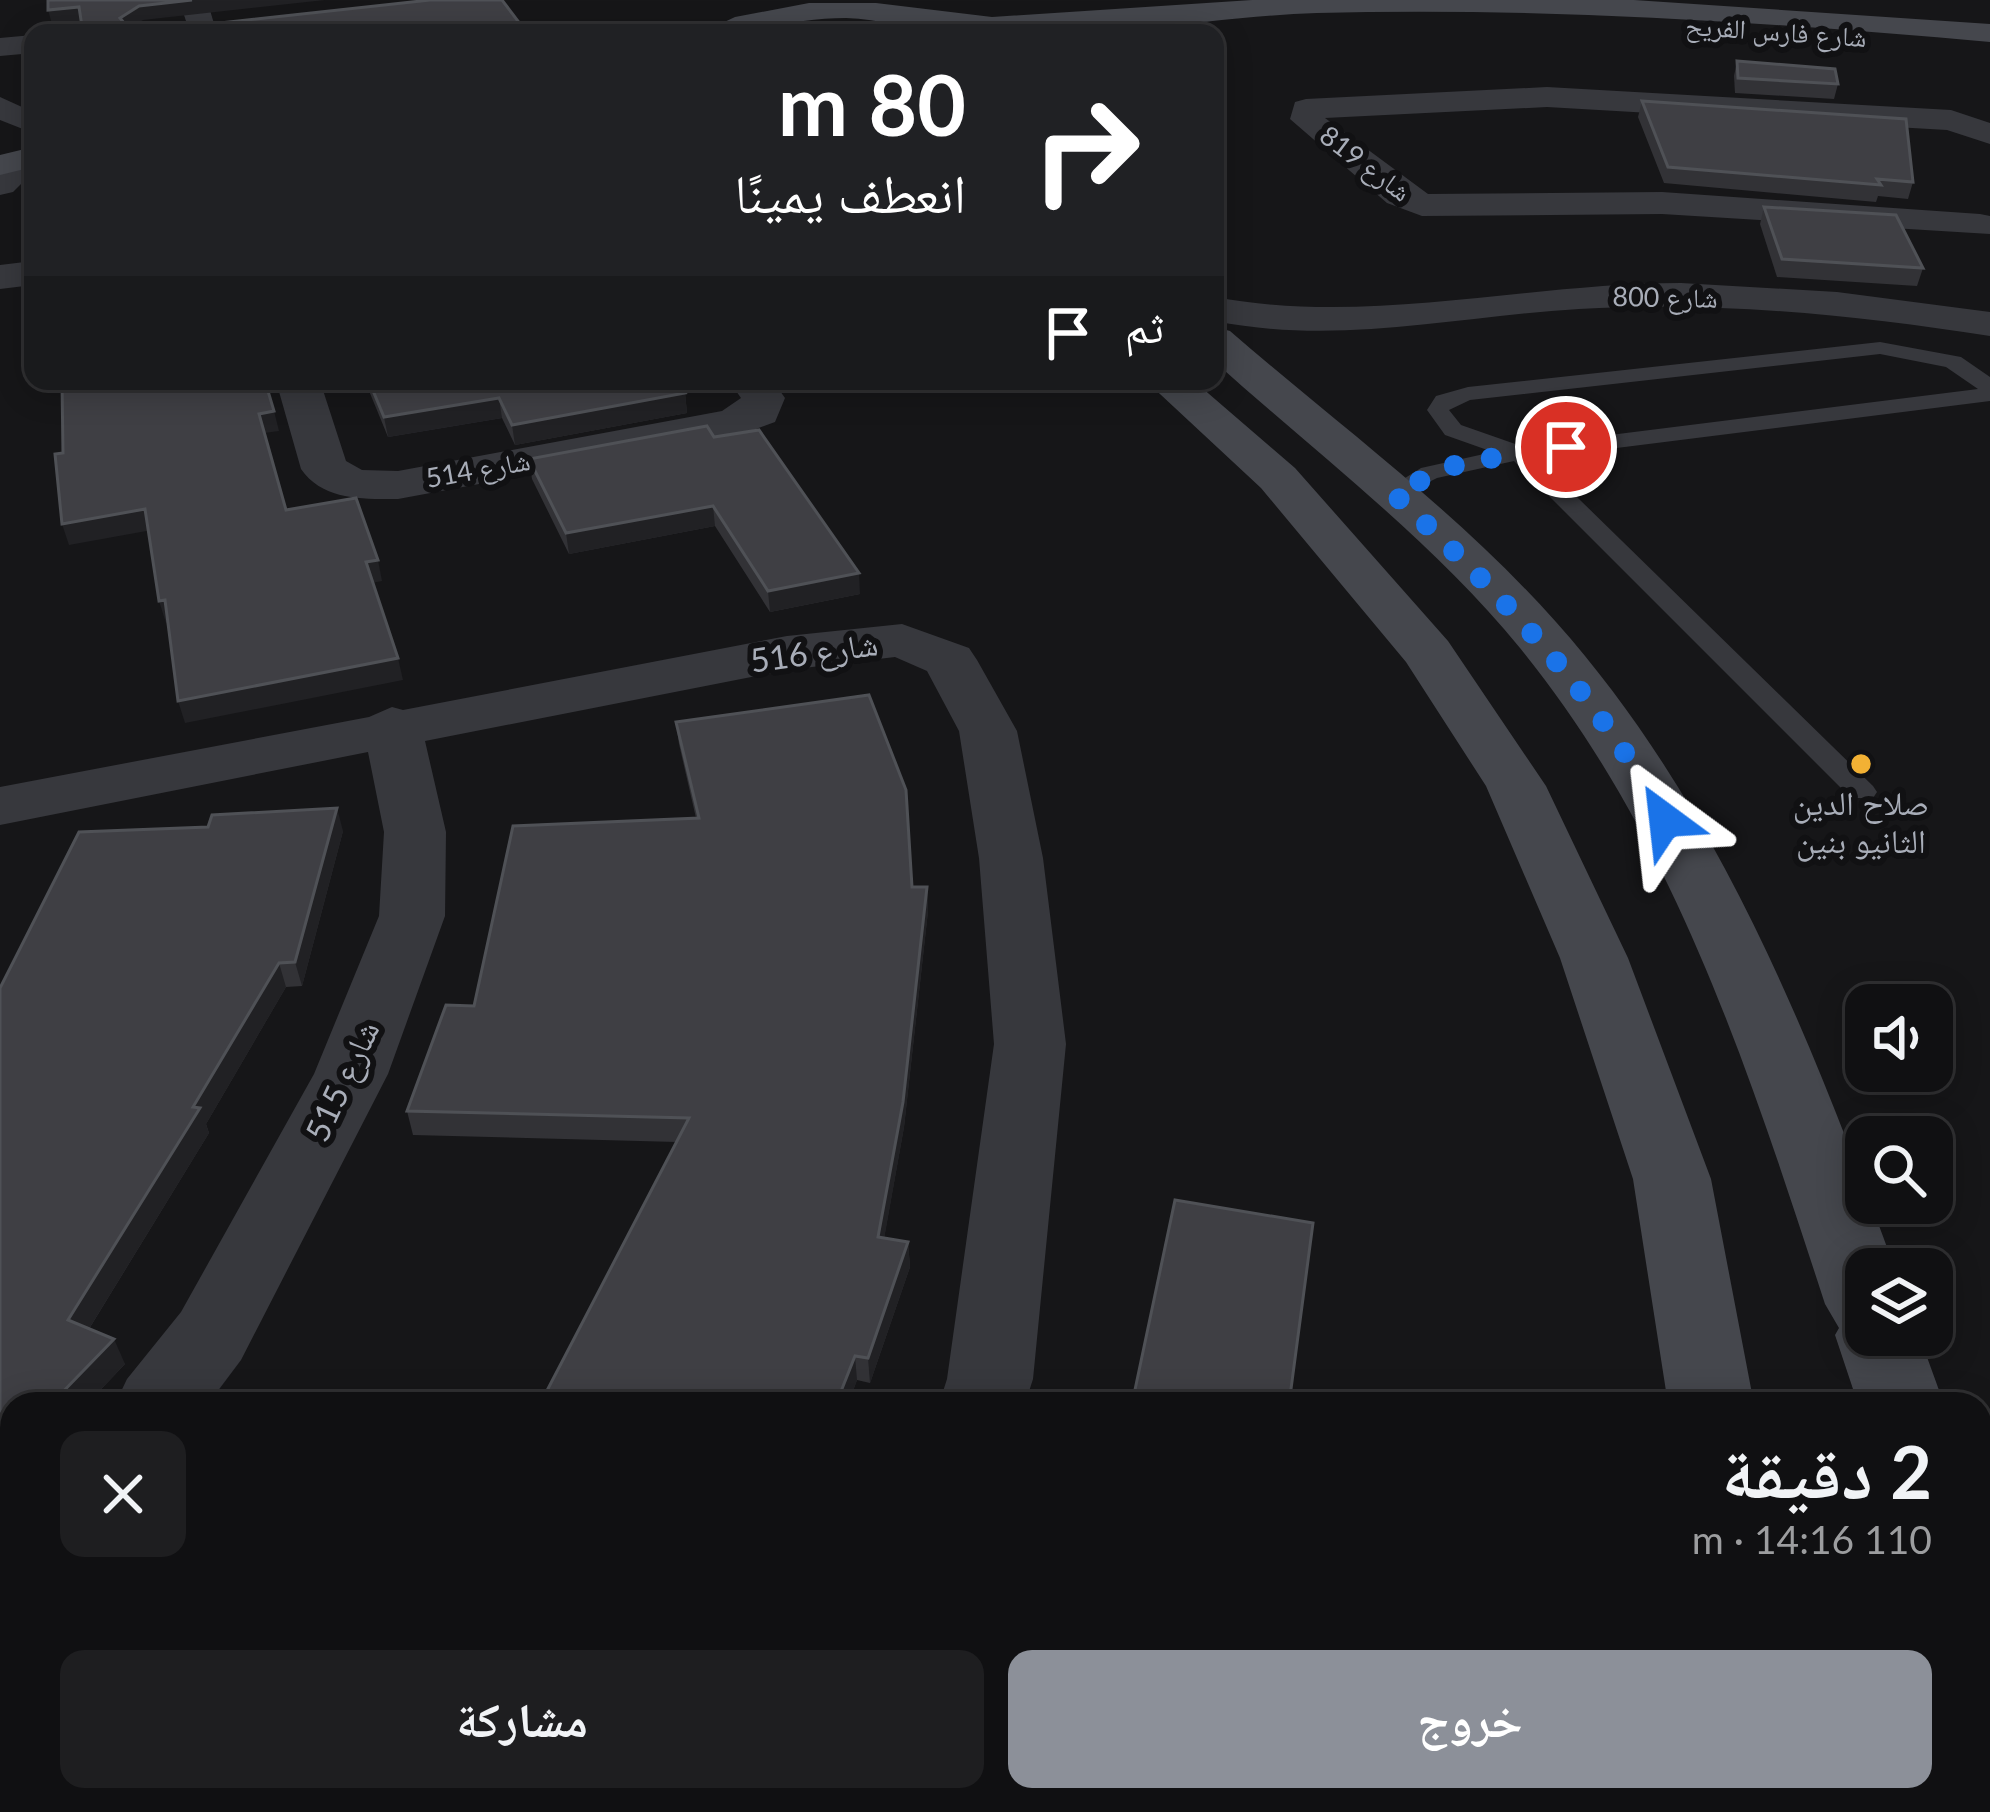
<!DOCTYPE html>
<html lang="ar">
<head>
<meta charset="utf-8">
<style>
	:root { --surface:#101012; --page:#1e1e20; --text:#f1f3f6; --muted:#9c9d9f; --line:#303032; --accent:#8c9099 }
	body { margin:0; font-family:Lato,"Noto Naskh Arabic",sans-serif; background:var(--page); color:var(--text); direction:rtl; height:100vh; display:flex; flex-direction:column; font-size:45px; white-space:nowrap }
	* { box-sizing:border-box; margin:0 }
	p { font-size:39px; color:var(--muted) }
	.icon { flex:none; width:66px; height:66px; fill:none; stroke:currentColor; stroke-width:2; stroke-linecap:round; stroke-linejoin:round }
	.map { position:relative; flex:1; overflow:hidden; direction:ltr }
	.drawer { position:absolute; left:0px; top:1392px; width:1992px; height:420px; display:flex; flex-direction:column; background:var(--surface); border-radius:36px 36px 0 0; box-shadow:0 6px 30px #0003,0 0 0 3px var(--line); direction:rtl }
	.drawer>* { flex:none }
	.banner { position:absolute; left:24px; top:24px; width:1200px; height:366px; border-radius:24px; box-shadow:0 6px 30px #0003,0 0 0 3px var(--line); direction:rtl; background:#202124; color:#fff; overflow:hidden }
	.buttons { position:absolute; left:1845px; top:984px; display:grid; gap:24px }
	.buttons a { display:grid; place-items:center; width:108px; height:108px; border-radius:24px; background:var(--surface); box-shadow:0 6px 30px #0003,0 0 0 3px var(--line); font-size:60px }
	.pin { position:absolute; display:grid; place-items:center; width:102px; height:102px; color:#fff; margin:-51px; border:6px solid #fff; border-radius:50%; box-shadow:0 3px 12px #0007 }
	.me { position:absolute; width:132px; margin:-66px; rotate:330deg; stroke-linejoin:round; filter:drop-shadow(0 0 9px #0008) }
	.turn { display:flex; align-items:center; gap:42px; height:252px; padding:0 60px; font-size:54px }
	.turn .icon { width:156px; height:156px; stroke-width:2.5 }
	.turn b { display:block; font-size:84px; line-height:102px }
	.then { display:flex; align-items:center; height:114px; padding:0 60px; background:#0003; gap:24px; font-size:45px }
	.round { display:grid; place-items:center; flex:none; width:126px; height:126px; border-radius:24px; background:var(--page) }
	.summary { display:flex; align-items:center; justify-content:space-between; height:204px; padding:0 60px }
	h1 { font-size:72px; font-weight:700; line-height:90px }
	.cta { display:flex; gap:24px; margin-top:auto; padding:24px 60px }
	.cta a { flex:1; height:138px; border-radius:24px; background:var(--accent); color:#fff; font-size:48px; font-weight:700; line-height:138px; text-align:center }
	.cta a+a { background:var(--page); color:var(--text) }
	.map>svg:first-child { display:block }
</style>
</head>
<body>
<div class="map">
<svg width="1990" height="1812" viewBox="0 0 1990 1812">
	<rect width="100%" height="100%" fill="#161618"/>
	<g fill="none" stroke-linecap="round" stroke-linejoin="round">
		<g fill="#37383d" fill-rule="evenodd">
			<path d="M 1880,342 L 1961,357 L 1990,377 L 1990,401 L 1537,458 L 1873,786 L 1877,792 L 1873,798 L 1851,798 L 1514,461 L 1437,478 L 1393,500 L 1381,493 L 1421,468 L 1493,452 L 1445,435 L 1427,410 L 1436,396 L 1468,387 ZM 1880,354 L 1946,367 L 1978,389 L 1521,446 L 1461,425 L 1449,410 L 1470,400 Z"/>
			<polygon points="746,381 813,381 802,388 754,393 746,391"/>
		</g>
		<g fill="#37383d" fill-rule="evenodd">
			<polygon points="179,0 207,0 215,27 210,33 190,33"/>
			<polygon points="33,35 33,53 0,56 0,38"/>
			<polygon points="1547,87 1951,110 1990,123 1990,144 1947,130 1547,107 1325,118 1428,194 1662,192 1980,214 1990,216 1990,234 1662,214 1422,216 1387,203 1290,119 1295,102 1306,99"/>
			<polygon points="0,97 33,112 33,133 0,120"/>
			<polygon points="25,150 33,152 33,172 13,192 0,195 0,165"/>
			<polygon points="33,261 33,285 0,289 0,265"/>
			<path d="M 1681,283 L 1837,292 L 1990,312 L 1990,336 C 1854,315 1717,301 1579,309 C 1456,316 1339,346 1215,321 L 1215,297 C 1369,326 1526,283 1681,283 Z"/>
			<path d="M 276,381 L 320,381 L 346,461 L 362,470 L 398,471 L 722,411 L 741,398 L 729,381 L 773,381 L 785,398 L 775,422 L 734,437 L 398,499 C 364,499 323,501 301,469 Z"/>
			<polygon points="902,624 969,648 977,660 1017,731 1043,858 1066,1044 1033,1379 1025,1404 939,1404 947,1379 994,1044 979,858 959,731 927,671 895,657 787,670 425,741 446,832 445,916 388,1074 241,1360 208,1404 115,1404 127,1379 181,1312 314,1074 379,916 384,832 368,752 0,825 0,787 369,717 392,707 403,710 787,636"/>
			<polygon points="12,1542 12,1636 0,1640 0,1547"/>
			<polygon points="791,1800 896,1800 891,1812 786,1812"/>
		</g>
		<g fill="#45474d" fill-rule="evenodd">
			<path d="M 1252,0 L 1634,0 L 1990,24 L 1990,42 C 1766,22 1541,7 1317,13 C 1194,17 1067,47 944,33 C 911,29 880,19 846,18 C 796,18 750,33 701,33 L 735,17 L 809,3 L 876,3 L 992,17 Z"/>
			<polygon points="33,147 33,167 0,175 0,155"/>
			<path d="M 1215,327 L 1230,331 C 1340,426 1459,513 1556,622 C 1721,807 1813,1045 1895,1269 L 1866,1269 L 1866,1335 L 1919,1335 L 1944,1404 L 1858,1404 L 1835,1335 L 1839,1328 L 1825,1304 C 1750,1074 1675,838 1520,648 C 1432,540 1318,455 1215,362 Z"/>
			<polygon points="1146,381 1194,381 1295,468 1448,641 1546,786 1628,958 1711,1179 1754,1404 1668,1404 1633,1179 1560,958 1486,786 1406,662 1261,488"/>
			<polygon points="1980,1754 1990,1758 1990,1812 1917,1812 1916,1800 1980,1800"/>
			<rect x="1683" y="1800" width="104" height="12"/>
		</g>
	</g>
	<g fill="#323236">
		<polygon points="1737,61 1838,84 1834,99 1735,93 1734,76"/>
		<polygon points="1642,101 1913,182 1908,199 1878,196 1876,202 1664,183 1638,117"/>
		<polygon points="1764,207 1923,268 1917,286 1777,277 1760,224"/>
		<polygon points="365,381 676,381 685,393 687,413 515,445 502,418 388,437"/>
		<polygon points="714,437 860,594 770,612 715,526 569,554 532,479 529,459"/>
		<polygon points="676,722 912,887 927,887 928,911 904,1127 884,1238 908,1242 910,1267 870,1383 857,1380 848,1404 540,1404 677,1142 413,1135 407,1111 474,1006 696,818 679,744"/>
		<polygon points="343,831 302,986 286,987 206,1124 209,1133 89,1329 125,1364 87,1404 12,1404 12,1482 0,1494 0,988"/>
	</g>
	<g fill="#212124">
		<polygon points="192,0 325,0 143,20 124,32 120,18 139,6"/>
		<polygon points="79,7 83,21 52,24 48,10"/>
		<polygon points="222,26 223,33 201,33"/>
		<polygon points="685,393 687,413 515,445 512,425"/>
		<polygon points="499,398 502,418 388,437 384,417"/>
		<polygon points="274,411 279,431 264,433 259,414"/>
		<polygon points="713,506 715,526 569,554 566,533"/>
		<polygon points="145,509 152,530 69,545 62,524"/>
		<polygon points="378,560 382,581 371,583 366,562"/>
		<polygon points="859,573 860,594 770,612 768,591"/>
		<polygon points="165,600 172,622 166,623 159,601"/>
		<polygon points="398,658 403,680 185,723 178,701"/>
		<polygon points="337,808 343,831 302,986 295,962"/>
		<polygon points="927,887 928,911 904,1127 880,1262 878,1237"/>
		<polygon points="279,963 286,987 206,1124 209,1133 79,1345 68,1320"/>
		<polygon points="908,1242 910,1267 870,1383 868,1358"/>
		<polygon points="114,1339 125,1364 87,1404 51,1404"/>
		<polygon points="855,1356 857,1380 848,1404 836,1404"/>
		<polygon points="12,1444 12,1482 0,1494 0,1456"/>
	</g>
	<g fill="#3f3f44" stroke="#4f5156" stroke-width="3">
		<polygon points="48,0 192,0 139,6 120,18 124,23 220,23 430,0 502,0 527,33 225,33 222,26 201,33 83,33 79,7 48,10"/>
		<polygon points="1737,61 1835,69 1838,84 1738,78"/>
		<polygon points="1642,101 1906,119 1913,182 1877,179 1881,185 1668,167"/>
		<polygon points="1764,207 1896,215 1923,268 1782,259"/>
		<polygon points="62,381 265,381 274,411 259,414 286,510 356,498 378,560 366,562 398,658 178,701 165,600 159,601 145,509 62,524 55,454 63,453"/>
		<polygon points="369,381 676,381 685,393 512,425 499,398 384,417"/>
		<polygon points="707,426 714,437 759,430 859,573 768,591 713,506 566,533 529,459"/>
		<polygon points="869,695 906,790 912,887 927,887 903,1102 878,1237 908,1242 868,1358 855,1356 836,1404 540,1404 689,1118 407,1111 446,1005 474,1006 513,826 699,818 676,722"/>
		<polygon points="337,808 295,962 279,963 193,1107 200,1108 68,1320 114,1339 51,1404 12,1404 12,1444 0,1456 0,988 79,832 208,827 212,815"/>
		<polygon points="1175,1200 1313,1223 1289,1404 1132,1404"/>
		<polygon points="12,1767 12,1800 192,1800 210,1812 0,1812 0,1779"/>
	</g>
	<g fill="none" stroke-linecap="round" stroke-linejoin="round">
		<path stroke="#1a73e8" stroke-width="21" stroke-dasharray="0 37.8" d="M 1566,447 L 1460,463 L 1393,493 C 1497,590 1597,693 1665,820"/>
	</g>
	<circle fill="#f2b134" stroke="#111113" stroke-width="4.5" cx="1861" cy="764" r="12"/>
	<g text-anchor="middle" stroke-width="12" stroke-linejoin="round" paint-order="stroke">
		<g font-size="27" fill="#a8adb8" stroke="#111113">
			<text transform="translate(1776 32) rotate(4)" y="9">شارع فارس الفريح</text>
			<text transform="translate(1365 164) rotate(37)" y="9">شارع 819</text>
			<text transform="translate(1665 298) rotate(1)" y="9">شارع 800</text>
			<text transform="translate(478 470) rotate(-10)" y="9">شارع 514</text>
		</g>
		<g font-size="33" fill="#a8adb8" stroke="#111113">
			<text transform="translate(814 652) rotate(-8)" y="12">شارع 516</text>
			<text transform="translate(342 1081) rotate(-65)" y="12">شارع 515</text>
		</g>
		<g font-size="33" fill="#a8adb8" stroke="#111113">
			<text x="1861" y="815">صلاح الدين<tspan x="1861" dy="38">الثانيو بنين</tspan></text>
		</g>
	</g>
</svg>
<div class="buttons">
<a><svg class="icon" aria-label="sound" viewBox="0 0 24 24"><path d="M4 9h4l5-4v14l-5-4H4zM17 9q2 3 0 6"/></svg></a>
<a><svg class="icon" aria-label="search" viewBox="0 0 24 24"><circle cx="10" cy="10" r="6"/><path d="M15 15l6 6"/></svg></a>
<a><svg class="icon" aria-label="layers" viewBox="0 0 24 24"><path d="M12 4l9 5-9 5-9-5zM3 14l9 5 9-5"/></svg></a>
</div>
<div class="pin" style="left:1566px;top:447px;background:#d93025"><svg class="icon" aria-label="arrive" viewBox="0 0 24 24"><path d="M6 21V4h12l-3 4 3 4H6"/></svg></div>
<svg class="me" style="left:1665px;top:820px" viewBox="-20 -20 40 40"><path d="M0-17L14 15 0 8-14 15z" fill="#1a73e8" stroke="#fff" stroke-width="4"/></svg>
<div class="banner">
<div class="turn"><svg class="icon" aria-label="right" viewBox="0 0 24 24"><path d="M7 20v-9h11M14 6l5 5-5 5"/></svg><div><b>80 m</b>انعطف يمينًا</div></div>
<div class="then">ثم<svg class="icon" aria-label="arrive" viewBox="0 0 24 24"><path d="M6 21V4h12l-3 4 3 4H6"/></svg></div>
</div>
<section class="drawer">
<div class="summary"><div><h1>2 دقيقة</h1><p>110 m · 14:16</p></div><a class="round"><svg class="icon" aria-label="close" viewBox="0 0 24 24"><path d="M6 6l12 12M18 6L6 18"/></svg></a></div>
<div class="cta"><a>خروج</a><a>مشاركة</a></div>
</section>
</div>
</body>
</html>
